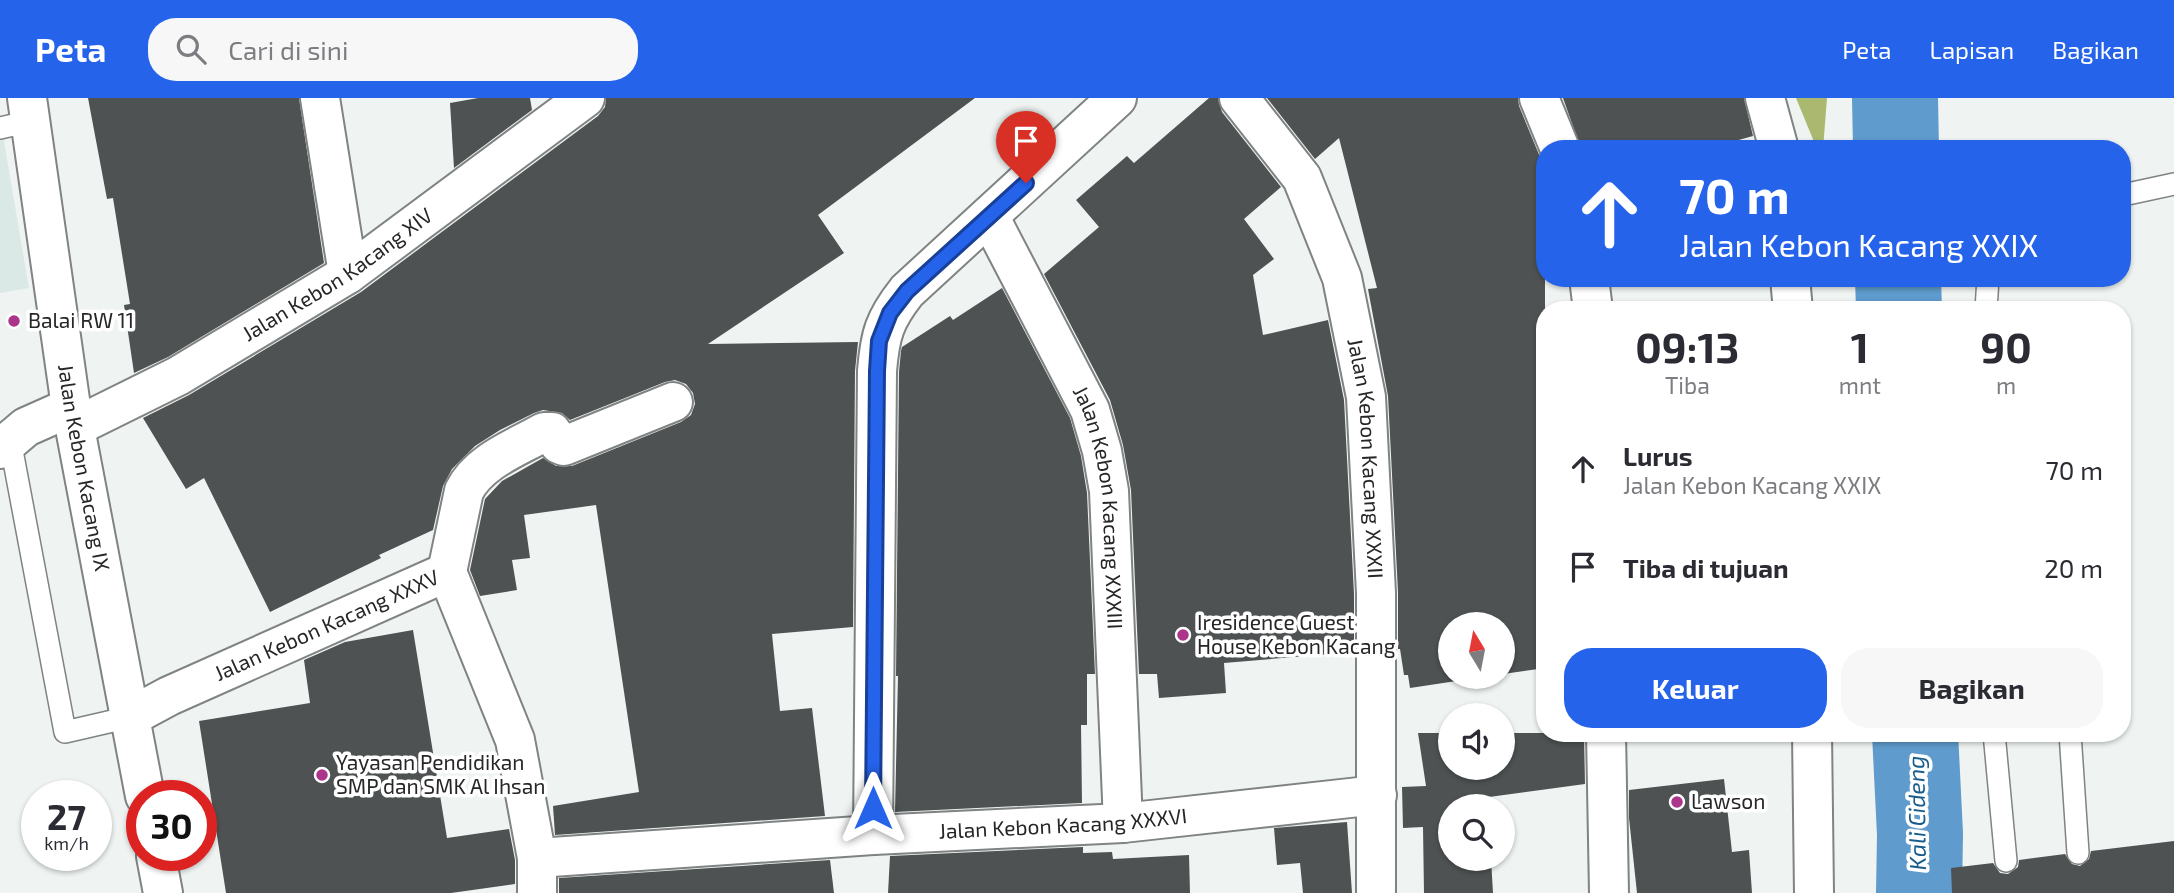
<!DOCTYPE html>
<html lang="id">
<head>
<meta charset="utf-8">
<style>
	:root { --surface:#fff; --page:#f7f7f7; --text:#2b2b33; --muted:#7c7c81; --accent:#2563eb }
	body { margin:0; font-family:"Exo 2",sans-serif; background:var(--page); color:var(--text); height:100vh; display:flex; flex-direction:column; font-size:26px; white-space:nowrap }
	* { box-sizing:border-box; margin:0 }
	p { font-size:23px; color:var(--muted) }
	.icon { flex:none; width:38px; height:38px; fill:none; stroke:currentColor; stroke-width:2; stroke-linecap:round; stroke-linejoin:round }
	.map { position:relative; flex:1; overflow:hidden }
	.panel { position:absolute; left:1536px; top:203px; width:595px; height:441px; display:flex; flex-direction:column; background:var(--surface); border-radius:28px; box-shadow:0 2px 5px #0004 }
	.panel>* { flex:none }
	.top-card { position:absolute; left:1536px; top:42px; width:595px; height:147px; border-radius:28px; box-shadow:0 2px 5px #0004; background:#2563eb; color:#fff; overflow:hidden }
	.needle { width:46px; rotate:350deg }
	.controls { position:absolute; left:1438px; top:514px; display:grid; gap:14px }
	.controls a { display:grid; place-items:center; width:77px; height:77px; border-radius:50%; background:var(--surface); box-shadow:0 2px 5px #0004; font-size:35px }
	.speed { position:absolute; left:21px; top:682px; display:flex; gap:14px; font-size:35px; font-weight:700; text-align:center }
	.speed>* { display:grid; place-content:center; width:91px; height:91px; border-radius:50%; background:var(--surface); box-shadow:0 2px 5px #0004; line-height:1 }
	.speed small { font-size:18px; font-weight:400 }
	.speed .limit { border:10px solid #d22; background:#fff; color:#111 }
	.pin { position:absolute; display:grid; place-items:center; width:60px; height:60px; color:#fff; margin:-72px -30px; border-radius:50% 50% 50% 0; rotate:-45deg; box-shadow:0 0 7px #0007 }
	.pin .icon { rotate:45deg }
	.me { position:absolute; width:77px; margin:-38px; rotate:0deg; stroke-linejoin:round; filter:drop-shadow(0 0 5px #0008) }
	.turn { display:flex; align-items:center; gap:24px; height:147px; padding:0 28px; font-size:32px }
	.turn .icon { width:91px; height:91px; stroke-width:2.5 }
	.turn b { display:block; font-size:49px; line-height:60px }
	.eta { display:flex; justify-content:space-evenly; align-items:center; height:119px; text-align:center }
	.eta b { font-size:42px; font-weight:700; line-height:49px }
	.primary-button { display:flex; gap:14px; margin-top:auto; padding:14px 28px }
	.primary-button a { flex:1; height:80px; border-radius:28px; background:var(--accent); color:#fff; font-size:28px; font-weight:700; line-height:80px; text-align:center }
	.primary-button a+a { background:var(--page); color:var(--text) }
	ul { padding:0; list-style:none }
	li { display:flex; align-items:center; gap:21px; height:98px; padding:0 28px }
	li div { flex:1 }
	li b { display:block; font-size:26px }
	li em { font-style:normal }
	header { display:flex; align-items:center; gap:42px; box-sizing:border-box; height:98px; padding:0 35px; background:var(--accent); color:#fff }
	header strong { font-size:33px }
	nav { display:flex; gap:38px; margin-inline-start:auto; font-size:24px }
	.search { width:490px; height:63px; background:var(--page); display:flex; align-items:center; gap:18px; box-sizing:border-box; padding:0 24px; border-radius:28px; color:var(--muted); font-size:26px }
	.map>svg:first-child { display:block }
</style>
</head>
<body>
<header>
<strong>Peta</strong>
<div class="search"><svg class="icon" aria-label="search" viewBox="0 0 24 24"><circle cx="10" cy="10" r="6"/><path d="M15 15l6 6"/></svg>Cari di sini</div>
<nav><a>Peta</a><a>Lapisan</a><a>Bagikan</a></nav>
</header>
<div class="map">
<svg width="2174" height="795" viewBox="0 0 2174 795">
	<rect width="100%" height="100%" fill="#eff4f3"/>
	<polygon fill="#dbe9e6" points="0,20 29,190 0,195"/>
	<polygon fill="#abb86f" points="1796,0 1827,0 1823,51 1817,51"/>
	<g fill="none" stroke-linecap="round" stroke-linejoin="round">
		<g stroke="#5f9bcd" stroke-width="86">
			<polyline points="1895,0 1896,51"/>
			<polyline points="1898,180 1899,212"/>
			<polyline points="1915,635 1920,736 1919,795"/>
		</g>
	</g>
	<g fill="#4e5253">
		<polygon points="88,0 299,0 324,165 168,259 134,275 124,207 130,206 113,100 107,101"/>
		<polygon points="478,0 530,0 532,12 454,70 450,5"/>
		<polygon points="606,0 975,0 818,117 844,155 708,246 858,244 855,273 853,529 772,536 780,613 812,610 825,718 555,737 553,708 639,694 596,407 524,417 530,460 512,462 517,492 480,498 470,472 485,401 502,383 543,360 556,368 572,368 681,324 691,317 695,306 693,295 686,286 675,282 665,284 570,322 562,315 543,312 534,315 500,332 475,348 452,371 443,388 433,432 379,457 381,460 270,514 204,380 186,391 143,320 189,297 361,194 598,18 605,9"/>
		<polygon points="1209,0 1218,0 1222,14 1281,89 1244,121 1274,161 1253,177 1263,237 1328,222 1344,302 1354,496 1354,554 1224,565 1226,595 1159,600 1157,576 1139,576 1131,392 1123,347 1110,302 1044,176 1099,129 1076,102 1127,58 1134,65"/>
		<polygon points="1267,0 1518,0 1519,8 1540,59 1545,67 1545,570 1503,576 1503,527 1451,527 1451,579 1483,579 1410,590 1408,577 1404,577 1400,551 1398,551 1398,494 1388,298 1368,191 1377,190 1339,40 1315,61"/>
		<polygon points="1563,0 1744,0 1753,38 1706,51 1581,51"/>
		<polygon points="1002,190 1070,320 1081,358 1087,395 1095,576 1087,576 1087,627 1081,627 1082,705 895,714 898,578 896,578 899,274 901,253 902,249 950,218 953,222"/>
		<polygon points="413,532 447,740 509,731 515,762 515,786 451,795 226,795 199,623 310,605 304,562 345,544"/>
		<polygon points="1418,635 1451,635 1451,670 1503,670 1503,635 1584,635 1585,686 1489,699 1489,709 1451,709 1451,761 1491,761 1493,795 1424,795 1423,729 1403,730 1402,689 1426,688"/>
		<polygon points="1724,681 1732,754 1749,752 1752,795 1637,795 1629,720 1629,692"/>
		<polygon points="1347,724 1352,795 1303,795 1300,765 1277,767 1274,730"/>
		<polygon points="2174,743 2174,795 1952,795 1951,770 1993,765 2000,775 2008,776 2018,769 2019,762 2065,756 2072,766 2080,768 2089,761 2091,753"/>
		<polygon points="1083,749 1083,755 1112,754 1113,761 1189,757 1190,795 888,795 890,758"/>
		<polygon points="830,762 834,795 559,795 559,780"/>
	</g>
	<g fill="none" stroke-linecap="round" stroke-linejoin="round">
		<g stroke="#7f8382" stroke-width="24">
			<g id="lane">
				<polyline points="0,30 31,23"/>
				<polyline points="2123,97 2174,86"/>
				<polyline points="1986,212 1988,180"/>
				<polyline points="10,342 65,634 130,619"/>
				<polyline points="1994,635 2006,763"/>
				<polyline points="2070,635 2078,755"/>
			</g>
		</g>
		<g stroke="#7f8382" stroke-width="42">
			<g id="street">
				<polyline points="320,0 348,176"/>
				<path id="s1" d="M 1239,0 L 1302,80 L 1342,180 L 1366,299 L 1376,495 L 1376,795"/>
				<polyline points="1539,0 1560,51"/>
				<polyline points="1765,0 1779,51"/>
				<path id="s2" d="M 989,118 L 1090,312 L 1102,353 L 1109,393 L 1123,725"/>
				<polyline points="1589,180 1593,212"/>
				<polyline points="1790,180 1793,212"/>
				<path id="s3" d="M 75,329 L 178,278 L 348,176 L 585,0"/>
				<polyline points="0,351 26,329 71,309"/>
				<polyline points="447,474 515,642 537,760 537,795"/>
				<path d="M 447,474 L 464,393 C 479,363 516,350 544,334 L 552,334 L 559,346 L 564,348 L 673,304"/>
				<path id="s4" d="M 130,619 L 169,598 L 447,474"/>
				<polyline points="1606,635 1609,795"/>
				<polyline points="1812,635 1814,795"/>
				<path d="M 873,737 L 877,273 C 880,237 884,222 907,193 L 1117,0"/>
				<path id="s5" d="M 537,760 L 873,737 L 1123,725 L 1377,697"/>
			</g>
		</g>
		<g stroke="#7f8382" stroke-width="42">
			<g id="secondary">
				<path id="s6" d="M 27,0 L 71,309 L 145,698"/>
				<polyline points="156,758 163,795"/>
			</g>
		</g>
		<use href="#lane" stroke="#fff" stroke-width="21"/>
		<use href="#street" stroke="#fff" stroke-width="38"/>
		<use href="#secondary" stroke="#fff" stroke-width="38"/>
	</g>
	<g fill="none" stroke-linecap="round" stroke-linejoin="round">
		<g stroke="#184099" stroke-width="18">
			<polyline id="route" points="873,710 877,273 879,243 890,215 907,193 1026,85"/>
		</g>
		<use href="#route" stroke="#2563eb" stroke-width="12"/>
	</g>
	<g fill="#ac358c" stroke="#fff" stroke-width="2.5">
		<circle cx="14" cy="223" r="7"/>
		<circle cx="1183" cy="537" r="7"/>
		<circle cx="322" cy="677" r="7"/>
		<circle cx="1677" cy="704" r="7"/>
	</g>
	<g text-anchor="middle" stroke-width="7" stroke-linejoin="round" paint-order="stroke">
		<g font-size="21" fill="#252626" stroke="#fff">
			<text dy="7" stroke="none"><textPath href="#s3" startOffset="304">Jalan Kebon Kacang XIV</textPath></text>
			<text dy="7" stroke="none"><textPath href="#s1" startOffset="392">Jalan Kebon Kacang XXXII</textPath></text>
			<text dy="7" stroke="none"><textPath href="#s6" startOffset="374">Jalan Kebon Kacang IX</textPath></text>
			<text dy="7" stroke="none"><textPath href="#s2" startOffset="317">Jalan Kebon Kacang XXXIII</textPath></text>
			<text dy="7" stroke="none"><textPath href="#s4" startOffset="217">Jalan Kebon Kacang XXXV</textPath></text>
			<text dy="7" stroke="none"><textPath href="#s5" startOffset="527">Jalan Kebon Kacang XXXVI</textPath></text>
		</g>
		<g font-size="21" fill="#252626" stroke="#fff" text-anchor="start">
			<text x="28" y="230">Balai RW 11</text>
			<text x="1197" y="532">Iresidence Guest<tspan x="1197" dy="24">House Kebon Kacang</tspan></text>
			<text x="336" y="672">Yayasan Pendidikan<tspan x="336" dy="24">SMP dan SMK Al Ihsan</tspan></text>
			<text x="1691" y="711">Lawson</text>
		</g>
		<g font-size="23" font-style="italic" fill="#185c8c" stroke="#fff">
			<text transform="translate(1917 715) rotate(-91)" y="8">Kali Cideng</text>
		</g>
	</g>
</svg>
<div class="controls">
<a><svg class="needle" viewBox="-14 -14 28 28"><path d="M0-13l5 13h-10z" fill="#e53935"/><path d="M0 13l5-13h-10z" fill="#7c7c81"/></svg></a>
<a><svg class="icon" aria-label="sound" viewBox="0 0 24 24"><path d="M4 9h4l5-4v14l-5-4H4zM17 9q2 3 0 6"/></svg></a>
<a><svg class="icon" aria-label="search" viewBox="0 0 24 24"><circle cx="10" cy="10" r="6"/><path d="M15 15l6 6"/></svg></a>
</div>
<div class="speed"><div>27<small>km/h</small></div><div class="limit">30</div></div>
<div class="pin" style="left:1026px;top:85px;background:#d93025"><svg class="icon" aria-label="arrive" viewBox="0 0 24 24"><path d="M6 21V4h12l-3 4 3 4H6"/></svg></div>
<svg class="me" style="left:873px;top:710px" viewBox="-20 -20 40 40"><path d="M0-17L14 15 0 8-14 15z" fill="#2563eb" stroke="#fff" stroke-width="4"/></svg>
<div class="top-card">
<div class="turn"><svg class="icon" aria-label="ahead" viewBox="0 0 24 24"><path d="M12 20V5M6 11l6-6 6 6"/></svg><div><b>70 m</b>Jalan Kebon Kacang XXIX</div></div>
</div>
<section class="panel">
<div class="eta">
<div><b>09:13</b><p>Tiba</p></div>
<div><b>1</b><p>mnt</p></div>
<div><b>90</b><p>m</p></div>
</div>
<ul>
<li><svg class="icon" aria-label="ahead" viewBox="0 0 24 24"><path d="M12 20V5M6 11l6-6 6 6"/></svg><div><b>Lurus</b><p>Jalan Kebon Kacang XXIX</p></div><em>70 m</em></li>
<li><svg class="icon" aria-label="arrive" viewBox="0 0 24 24"><path d="M6 21V4h12l-3 4 3 4H6"/></svg><div><b>Tiba di tujuan</b></div><em>20 m</em></li>
</ul>
<div class="primary-button"><a>Keluar</a><a>Bagikan</a></div>
</section>
</div>
</body>
</html>
